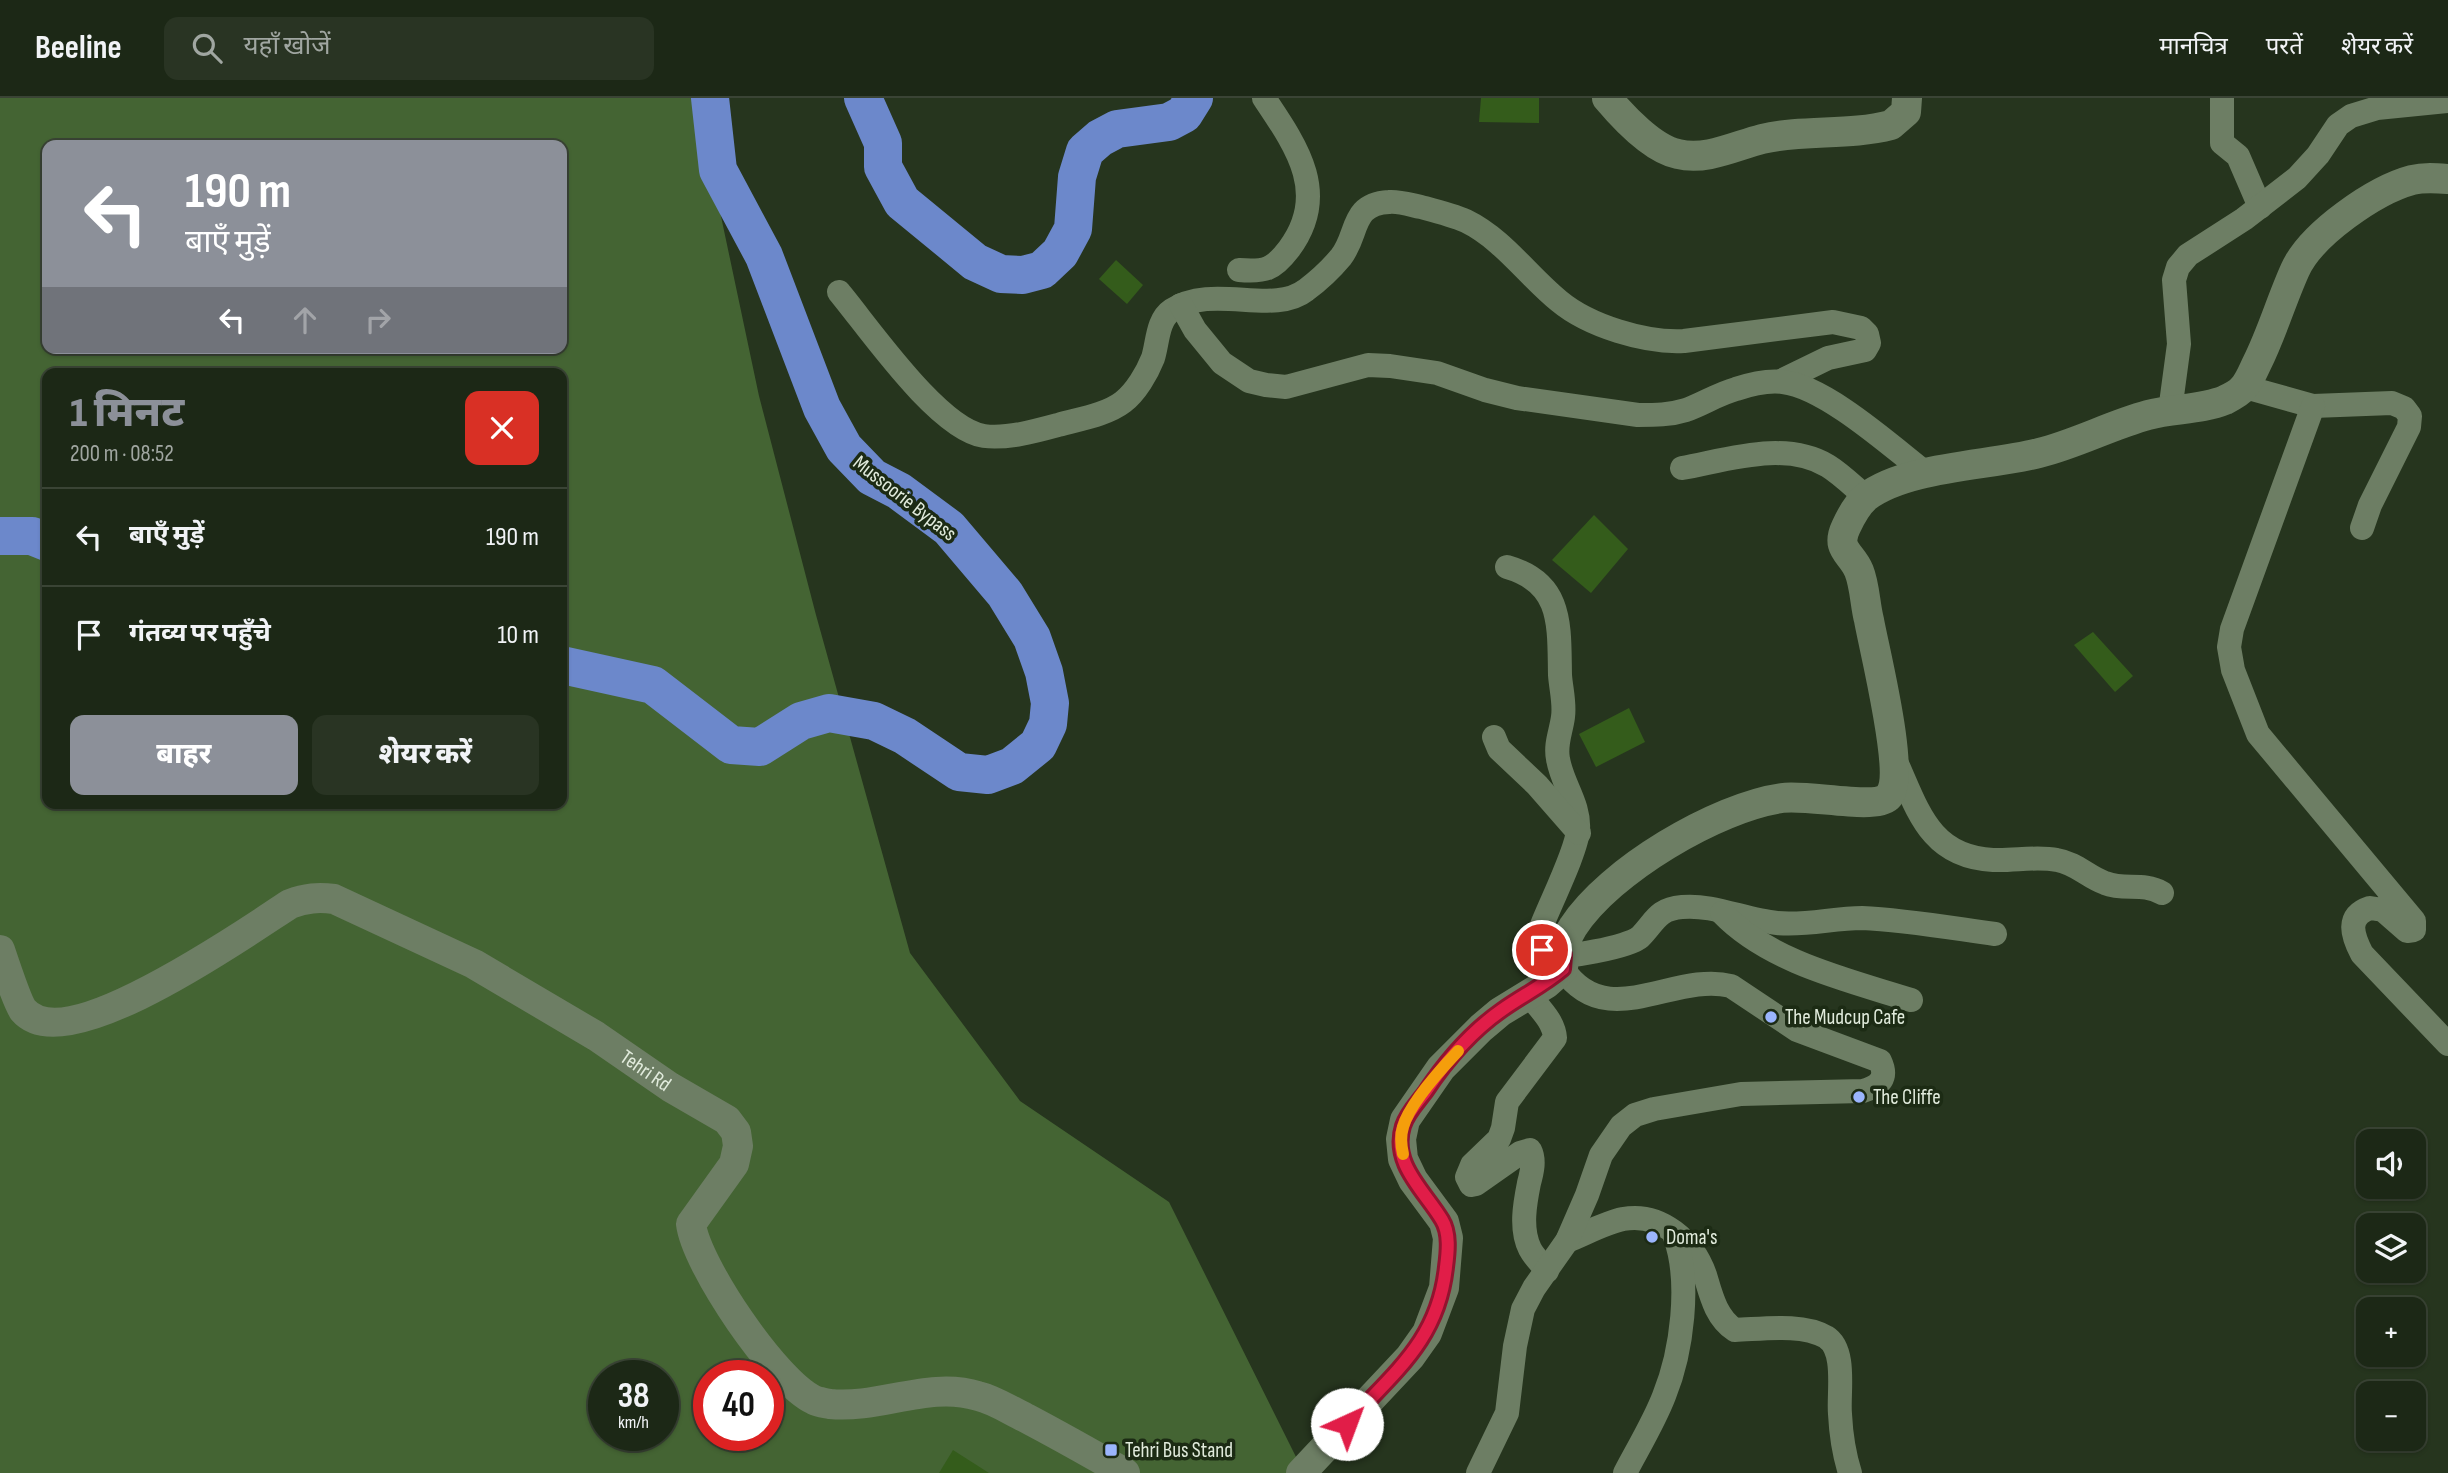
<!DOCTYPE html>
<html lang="hi">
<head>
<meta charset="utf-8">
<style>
	:root { --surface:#1c2816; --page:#293423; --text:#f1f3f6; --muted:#a0a6a1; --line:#3a4435; --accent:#8c9099 }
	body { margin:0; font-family:"Sofia Sans Condensed","Noto Sans Devanagari",sans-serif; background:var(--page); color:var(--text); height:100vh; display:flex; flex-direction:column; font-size:26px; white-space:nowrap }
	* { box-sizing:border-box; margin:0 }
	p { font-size:23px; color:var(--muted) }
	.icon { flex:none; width:38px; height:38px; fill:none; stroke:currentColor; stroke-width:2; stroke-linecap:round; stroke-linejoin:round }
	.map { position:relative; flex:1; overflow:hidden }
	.details { position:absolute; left:42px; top:270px; width:525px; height:441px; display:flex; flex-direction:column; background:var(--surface); border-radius:14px; box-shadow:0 2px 5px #0004,0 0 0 2px var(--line) }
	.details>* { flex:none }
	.guide { position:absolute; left:42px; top:42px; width:525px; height:214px; border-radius:14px; box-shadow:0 2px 5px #0004,0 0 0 2px var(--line); background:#8c9099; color:#fff; overflow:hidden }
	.tools { position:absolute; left:2356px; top:1031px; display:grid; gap:14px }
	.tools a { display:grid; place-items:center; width:70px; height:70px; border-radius:14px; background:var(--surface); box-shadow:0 2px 5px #0004,0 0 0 2px var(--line); font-size:35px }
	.speed { position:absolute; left:588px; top:1262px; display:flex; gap:14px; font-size:35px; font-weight:700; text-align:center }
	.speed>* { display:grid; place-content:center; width:91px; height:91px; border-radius:50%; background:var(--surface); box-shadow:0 2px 5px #0004,0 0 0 2px var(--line); line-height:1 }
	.speed small { font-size:18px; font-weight:400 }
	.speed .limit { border:10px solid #d22; background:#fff; color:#111 }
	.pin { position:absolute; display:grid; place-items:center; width:60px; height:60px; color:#fff; margin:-30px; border:4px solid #fff; border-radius:50%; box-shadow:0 2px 7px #0007 }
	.me { position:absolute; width:77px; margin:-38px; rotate:43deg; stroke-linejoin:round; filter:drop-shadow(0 0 5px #0008) }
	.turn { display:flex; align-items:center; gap:24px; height:147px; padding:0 28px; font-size:32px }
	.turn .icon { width:91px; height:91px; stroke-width:2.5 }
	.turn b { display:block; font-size:49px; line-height:60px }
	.lanes { display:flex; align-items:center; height:66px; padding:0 28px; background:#0003; justify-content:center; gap:35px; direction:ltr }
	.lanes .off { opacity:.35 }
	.round { display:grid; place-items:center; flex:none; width:74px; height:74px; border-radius:14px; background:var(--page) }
	.head { display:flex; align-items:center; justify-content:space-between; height:119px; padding:0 28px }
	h1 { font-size:42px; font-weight:800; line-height:52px; color:var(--accent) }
	.primary-button { display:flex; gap:14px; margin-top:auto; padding:14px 28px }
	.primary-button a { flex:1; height:80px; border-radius:14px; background:var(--accent); color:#fff; font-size:28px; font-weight:800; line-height:80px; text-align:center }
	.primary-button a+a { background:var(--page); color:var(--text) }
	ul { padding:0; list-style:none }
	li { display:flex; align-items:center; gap:21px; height:98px; padding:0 28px; border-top:2px solid var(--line) }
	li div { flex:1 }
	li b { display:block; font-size:26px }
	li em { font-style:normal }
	header { display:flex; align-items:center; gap:42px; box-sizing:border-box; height:98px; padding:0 35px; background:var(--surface); border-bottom:2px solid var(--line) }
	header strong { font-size:33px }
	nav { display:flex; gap:38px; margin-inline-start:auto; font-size:24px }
	.search { width:490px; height:63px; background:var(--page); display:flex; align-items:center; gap:18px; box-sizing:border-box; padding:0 24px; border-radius:14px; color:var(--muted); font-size:26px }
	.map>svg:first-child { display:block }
</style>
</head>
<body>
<header>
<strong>Beeline</strong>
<div class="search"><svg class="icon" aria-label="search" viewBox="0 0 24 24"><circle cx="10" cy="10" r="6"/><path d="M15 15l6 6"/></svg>यहाँ खोजें</div>
<nav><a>मानचित्र</a><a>परतें</a><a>शेयर करें</a></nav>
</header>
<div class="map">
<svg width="2448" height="1375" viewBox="0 0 2448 1375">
	<rect width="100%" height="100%" fill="#26351e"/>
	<path fill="#446433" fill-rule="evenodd" d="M 0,0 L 696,0 L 759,298 L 816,517 L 910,855 L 1020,1003 L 1169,1104 L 1304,1375 L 0,1375 ZM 47,47 L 562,47 L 562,250 L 47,250 ZM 47,275 L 562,275 L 562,705 L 47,705 ZM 604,1278 L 663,1278 L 663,1337 L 604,1337 ZM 709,1278 L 768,1278 L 768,1337 L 709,1337 Z"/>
	<g fill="#345c1b">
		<polygon points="1481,0 1539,0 1539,25 1479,24"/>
		<polygon points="1116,162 1143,187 1127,206 1099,181"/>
		<polygon points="1594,417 1628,451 1591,495 1552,462"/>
		<polygon points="2093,534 2133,578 2115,594 2074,547"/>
		<polygon points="1629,610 1645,644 1596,669 1579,636"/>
		<polygon points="953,1352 989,1375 939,1375"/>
	</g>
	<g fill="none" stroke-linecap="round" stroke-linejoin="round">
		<g stroke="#6d7e64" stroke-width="24">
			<polyline points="2222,0 2222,45 2238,58 2260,109"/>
			<path d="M 1239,172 C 1265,174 1273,172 1289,151 C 1330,96 1297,49 1264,0"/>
			<path d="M 839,194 C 869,230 938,331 984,338 C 1007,341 1036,333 1058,327 C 1079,321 1106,317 1123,304 C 1136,294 1147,275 1153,260 C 1158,244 1157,222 1172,212 C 1213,185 1273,218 1306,192 C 1318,183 1331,171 1341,159 C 1359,136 1350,106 1389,104 C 1399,103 1411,107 1421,109 C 1436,113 1452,117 1466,123 C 1503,141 1528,178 1559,203 C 1589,228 1645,245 1684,243 L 1833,224 L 1861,230 L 1867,236 L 1869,245 L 1865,252 L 1828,260 L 1781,283"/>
			<path d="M 1181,207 L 1195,232 L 1222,265 L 1249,283 L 1266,287 L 1286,289 L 1368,267 L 1390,268 L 1437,275 L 1485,292 L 1517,300 L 1638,317 C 1655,317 1670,317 1686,312 C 1703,306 1718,296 1736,291 C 1751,286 1767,282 1783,284 C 1826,289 1892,349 1927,376"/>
			<polyline points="2245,289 2313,308 2392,305 2404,310 2410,318 2409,329 2370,407 2362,430"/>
			<path d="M 2313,308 L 2232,531 L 2229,549 L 2233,572 L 2258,636 L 2414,823 L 2414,832 L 2407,833 L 2383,812 L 2370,810 C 2346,818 2352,837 2362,856 L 2448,946"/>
			<polyline points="2170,313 2179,246 2174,182 2178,169 2188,157 2244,121 2297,80 2318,57 2338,27 2351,18 2377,10 2448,3"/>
			<path d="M 1682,370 C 1727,362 1785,342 1828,368 C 1841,376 1854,389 1866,399"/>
			<path d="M 1507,469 C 1563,485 1559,527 1560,577 C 1561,591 1565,605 1563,619 C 1561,634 1555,646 1558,661 C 1562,686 1580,706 1578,732 C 1577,752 1550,806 1542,827 L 1540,843 L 1546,858 C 1562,861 1629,849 1640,839 C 1655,824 1657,811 1682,809 C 1713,806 1745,822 1777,825 C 1806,828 1833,820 1862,820 C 1906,822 1951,830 1995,836"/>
			<polyline points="1494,639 1499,651 1537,687 1579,735"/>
			<path d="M 1893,657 C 1917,708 1927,759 1993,762 C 2014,763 2036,758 2057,762 C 2076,765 2088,779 2105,785 C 2125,793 2142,784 2162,795"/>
			<path d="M 1722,815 C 1769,864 1848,882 1911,902"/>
			<path d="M 1529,897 C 1539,910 1554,923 1555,940 L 1507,1004 L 1503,1030 L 1499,1041 L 1472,1067 L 1467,1079 L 1471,1087 L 1476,1086 L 1520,1055 L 1530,1052 C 1535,1062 1532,1074 1529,1085 C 1525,1105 1520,1131 1530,1151 C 1534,1159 1542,1166 1547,1173"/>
			<path d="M 1567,1143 C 1585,1136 1604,1125 1623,1121 C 1661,1114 1693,1143 1705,1177 C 1711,1197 1716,1220 1735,1232 C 1763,1231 1802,1225 1826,1239 C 1847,1252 1838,1296 1840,1316 C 1841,1336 1844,1356 1850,1375"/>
			<path d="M 1478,1375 L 1507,1315 L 1515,1248 L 1523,1211 L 1534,1190 L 1567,1143 L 1587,1097 L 1601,1057 L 1621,1028 L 1635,1017 L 1654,1011 L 1741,996 L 1863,993 C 1880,988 1888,980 1880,963 L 1797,932 L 1731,888 C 1674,873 1607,936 1563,871"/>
			<path d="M 1625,1375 C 1638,1350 1654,1324 1664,1298 C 1682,1254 1691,1184 1675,1139"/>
		</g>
		<g stroke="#6d7e64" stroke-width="30">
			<path d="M 1607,0 C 1623,19 1653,51 1678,56 C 1706,63 1735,48 1762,41 C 1804,31 1849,38 1891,27 L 1906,14 L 1907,0"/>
			<path id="s1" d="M 0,852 C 4,864 18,905 23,912 C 66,963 249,832 290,806 C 306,800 318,799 334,801 L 474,866 L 596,938 L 670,989 L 727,1022 L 736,1034 L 738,1048 L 734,1066 L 691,1126 C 696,1167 775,1284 814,1302 C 818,1304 825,1305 830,1306 C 880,1311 929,1283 978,1298 C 995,1302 1011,1313 1026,1320 C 1060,1338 1092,1356 1125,1375"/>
			<path d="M 1301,1375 L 1410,1259 L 1427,1235 L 1444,1190 L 1448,1140 L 1444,1124 L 1413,1082 L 1403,1061 L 1401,1041 L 1405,1022 L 1441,970 L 1481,930 L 1500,914 L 1546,886 L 1563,871 C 1564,856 1564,842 1573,829 C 1609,773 1717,709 1782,700 C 1807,696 1874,712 1888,699 C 1907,679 1874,551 1869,522 C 1865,507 1865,488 1859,473 C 1852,455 1835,452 1846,429 C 1851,418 1857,407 1866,399 C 1907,368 1989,368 2039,355 C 2076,346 2111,327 2148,317 C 2173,310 2201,312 2225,302 C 2231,299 2239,295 2243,290 C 2249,284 2253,273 2257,265 C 2272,235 2281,203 2295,172 C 2311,136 2375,92 2412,82 C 2424,79 2436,80 2448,81"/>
		</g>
		<g stroke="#6c88cb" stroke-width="38">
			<polyline points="863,0 883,45 883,69 902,104 975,164 1001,176 1023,177 1042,172 1060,155 1073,131 1077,79 1085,53 1100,40 1117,31 1169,24 1184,16 1194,0"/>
			<polyline points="0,438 32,438 47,444"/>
			<polyline points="562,567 653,587 731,647 760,649 801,623 829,615 874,623 905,638 959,674 988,677 1012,668 1038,647 1048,626 1050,605 1044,574 1032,540 1005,496 949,430 899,393 872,379 844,350 822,310 764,158 718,72 710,0"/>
		</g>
	</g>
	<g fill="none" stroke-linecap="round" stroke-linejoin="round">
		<g stroke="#92132f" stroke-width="18">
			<path id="route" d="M 1347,1326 C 1394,1274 1438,1243 1446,1169 C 1448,1154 1450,1135 1442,1122 C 1425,1093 1391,1066 1403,1028 C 1407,1015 1418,1004 1426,993 C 1446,963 1472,933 1502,912 C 1523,897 1543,888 1563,871 L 1564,857 L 1546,858 L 1542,852"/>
		</g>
		<use href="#route" stroke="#e11d48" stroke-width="12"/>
		<path stroke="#f59e0b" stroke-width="12" d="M 1403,1056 C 1401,1047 1400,1038 1403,1029 C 1409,1007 1442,970 1458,953"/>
	</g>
	<g fill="#9bb5fd" stroke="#1c2b14" stroke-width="2.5">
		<circle cx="1771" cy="919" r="7"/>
		<circle cx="1859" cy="999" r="7"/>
		<circle cx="1652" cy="1139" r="7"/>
		<rect x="1104" y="1345" width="14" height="14" rx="3.5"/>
	</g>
	<g text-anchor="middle" stroke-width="7" stroke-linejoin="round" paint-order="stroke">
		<g font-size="21" fill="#e1ebdc" stroke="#1c2b14">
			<text transform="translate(905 400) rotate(38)" y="7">Mussoorie Bypass</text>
			<text dy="7" stroke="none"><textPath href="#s1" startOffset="766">Tehri Rd</textPath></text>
		</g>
		<g font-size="21" fill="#e1ebdc" stroke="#1c2b14" text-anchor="start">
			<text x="1785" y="926">The Mudcup Cafe</text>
			<text x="1873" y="1006">The Cliffe</text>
			<text x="1666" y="1146">Doma's</text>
			<text x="1125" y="1359">Tehri Bus Stand</text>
		</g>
	</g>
</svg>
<div class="tools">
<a><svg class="icon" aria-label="sound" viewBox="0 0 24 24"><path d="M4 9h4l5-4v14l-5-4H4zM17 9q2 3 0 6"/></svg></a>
<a><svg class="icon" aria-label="layers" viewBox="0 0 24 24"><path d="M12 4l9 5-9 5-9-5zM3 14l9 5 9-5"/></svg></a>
<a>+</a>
<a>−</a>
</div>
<div class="speed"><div>38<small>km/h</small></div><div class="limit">40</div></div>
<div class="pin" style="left:1542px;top:852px;background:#d93025"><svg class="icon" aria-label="arrive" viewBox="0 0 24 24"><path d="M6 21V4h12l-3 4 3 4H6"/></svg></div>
<svg class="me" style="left:1347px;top:1326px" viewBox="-20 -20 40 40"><circle r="19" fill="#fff"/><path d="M0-13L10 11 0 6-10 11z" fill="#e11d48"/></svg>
<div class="guide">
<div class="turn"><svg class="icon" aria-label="left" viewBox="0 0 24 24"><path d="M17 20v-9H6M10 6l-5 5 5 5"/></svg><div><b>190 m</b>बाएँ मुड़ें</div></div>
<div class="lanes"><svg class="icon" aria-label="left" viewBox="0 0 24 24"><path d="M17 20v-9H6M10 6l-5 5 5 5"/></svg><svg class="icon off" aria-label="ahead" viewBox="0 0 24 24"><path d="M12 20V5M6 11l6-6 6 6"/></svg><svg class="icon off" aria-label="right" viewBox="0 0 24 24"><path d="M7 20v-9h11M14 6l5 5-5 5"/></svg></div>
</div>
<section class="details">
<div class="head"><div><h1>1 मिनट</h1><p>200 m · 08:52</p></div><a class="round" style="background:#d93025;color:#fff"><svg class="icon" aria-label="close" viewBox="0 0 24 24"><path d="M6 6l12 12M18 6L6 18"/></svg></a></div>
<ul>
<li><svg class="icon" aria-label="left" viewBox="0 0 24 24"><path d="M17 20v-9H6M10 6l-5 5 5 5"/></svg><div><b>बाएँ मुड़ें</b></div><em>190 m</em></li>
<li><svg class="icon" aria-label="arrive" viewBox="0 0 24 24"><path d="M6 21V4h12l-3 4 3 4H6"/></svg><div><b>गंतव्य पर पहुँचे</b></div><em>10 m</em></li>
</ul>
<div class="primary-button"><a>बाहर</a><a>शेयर करें</a></div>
</section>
</div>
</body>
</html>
